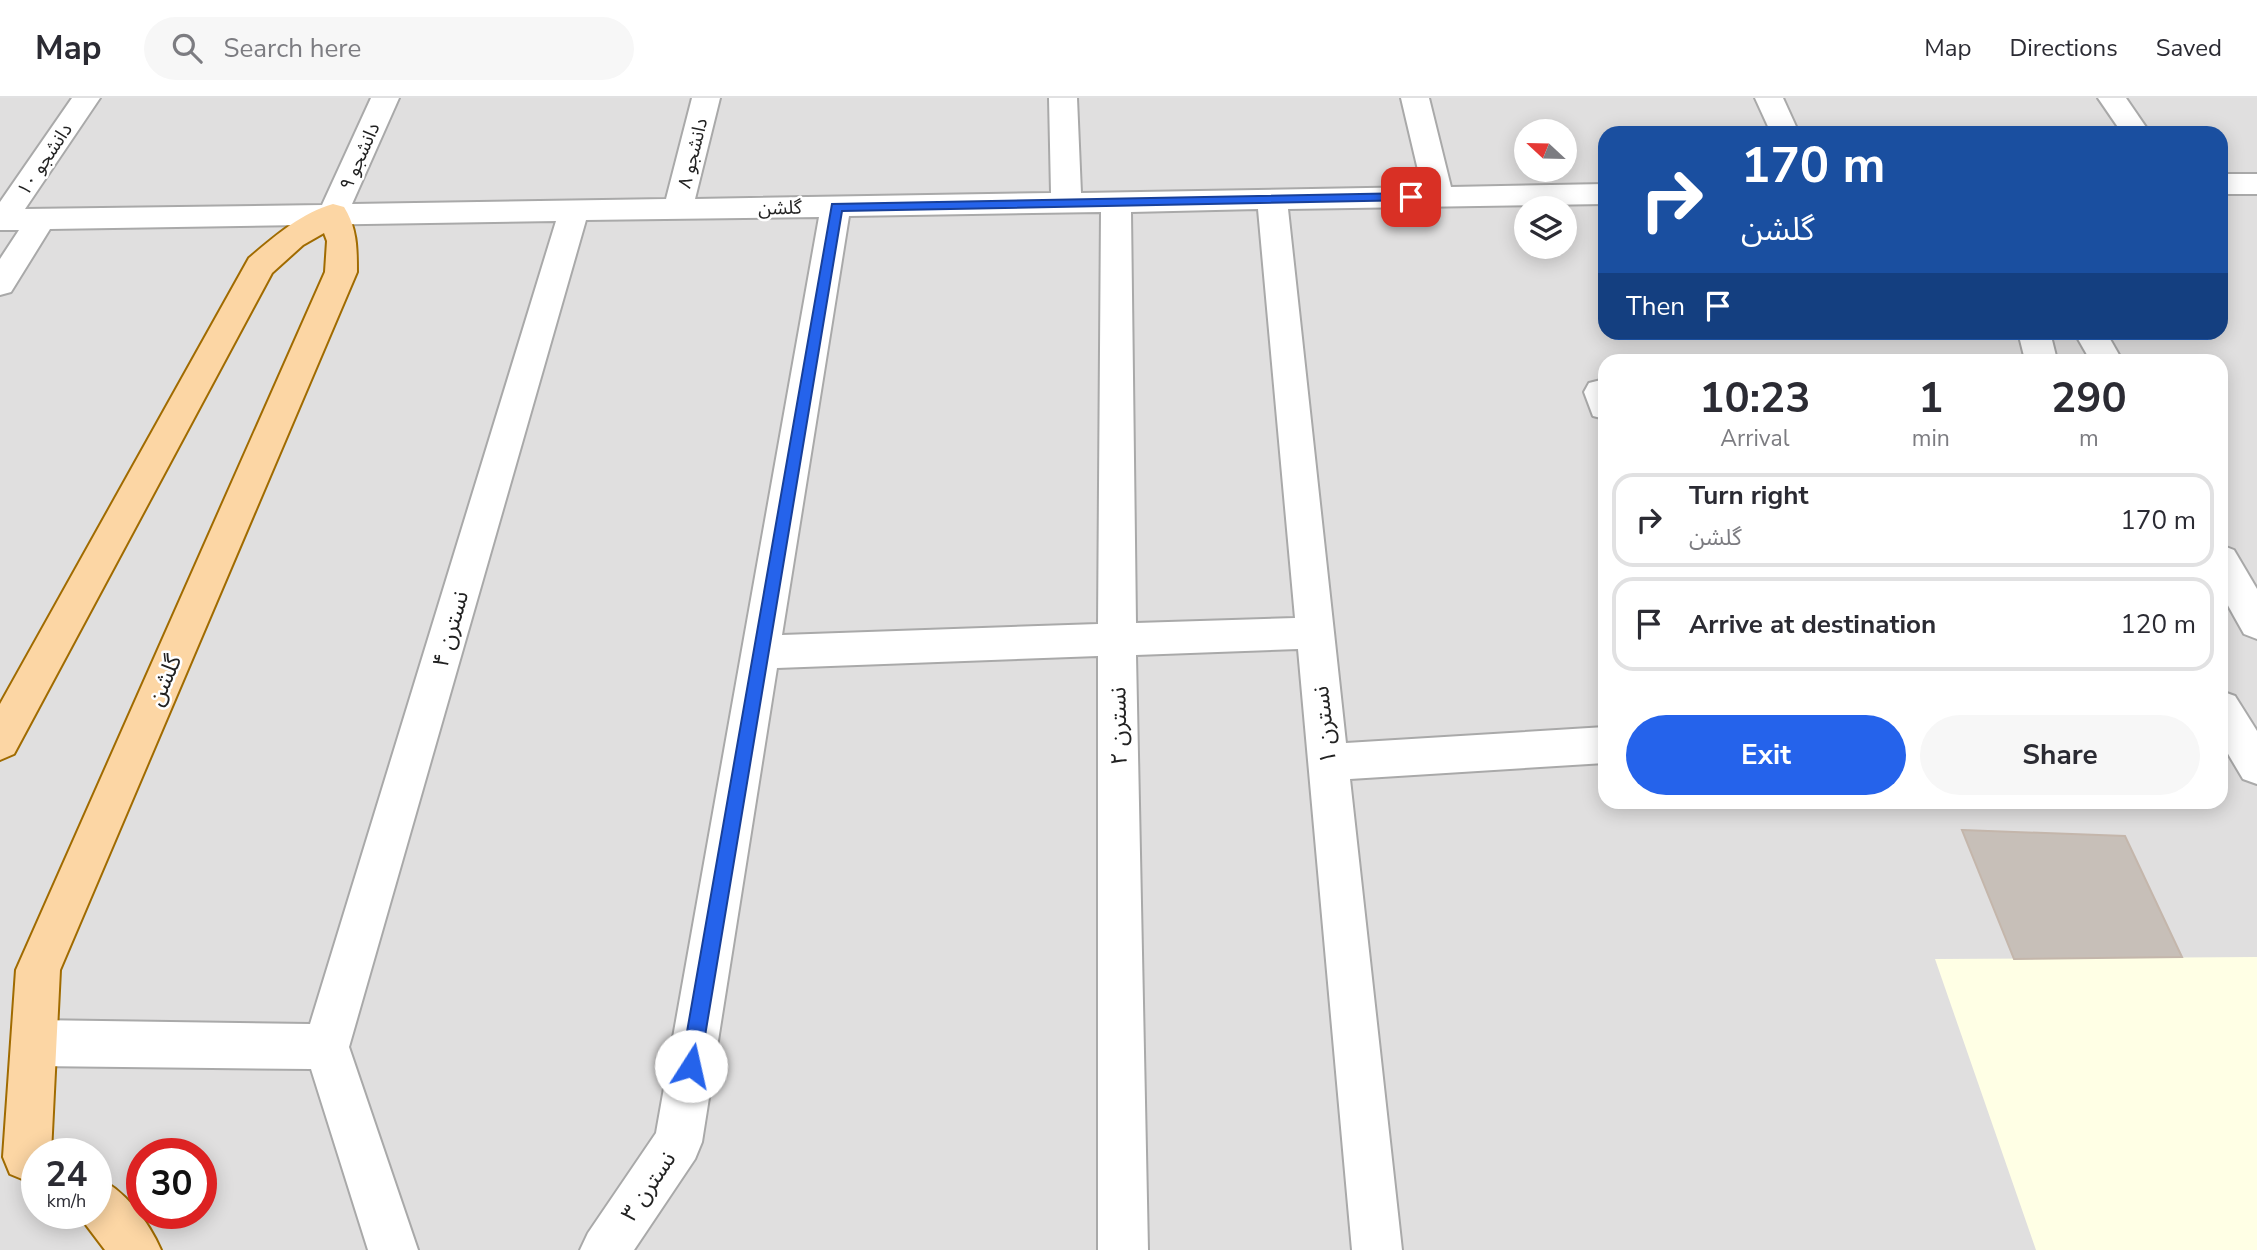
<!DOCTYPE html>
<html lang="en">
<head>
<meta charset="utf-8">
<style>
	:root { --surface:#fff; --page:#f7f7f7; --text:#2b2b33; --muted:#7c7c81; --line:#e1e1e2; --accent:#2563eb }
	body { margin:0; font-family:"Nunito Sans","Noto Sans Arabic",sans-serif; background:var(--page); color:var(--text); height:100vh; display:flex; flex-direction:column; font-size:26px; white-space:nowrap }
	* { box-sizing:border-box; margin:0 }
	p { font-size:23px; color:var(--muted) }
	.icon { flex:none; width:38px; height:38px; fill:none; stroke:currentColor; stroke-width:2; stroke-linecap:round; stroke-linejoin:round }
	.map { position:relative; flex:1; overflow:hidden }
	.panel { position:absolute; left:1598px; top:256px; width:630px; height:455px; display:flex; flex-direction:column; background:var(--surface); border-radius:21px; box-shadow:0 4px 18px #0003 }
	.panel>* { flex:none }
	.guide { position:absolute; left:1598px; top:28px; width:630px; height:214px; border-radius:21px; box-shadow:0 4px 18px #0003; background:#1a4fa0; color:#fff; overflow:hidden }
	.needle { width:46px; rotate:292deg }
	.tools { position:absolute; left:1514px; top:21px; display:grid; gap:14px }
	.tools a { display:grid; place-items:center; width:63px; height:63px; border-radius:50%; background:var(--surface); box-shadow:0 4px 18px #0003; font-size:35px }
	.speed { position:absolute; left:21px; top:1040px; display:flex; gap:14px; font-size:35px; font-weight:700; text-align:center }
	.speed>* { display:grid; place-content:center; width:91px; height:91px; border-radius:50%; background:var(--surface); box-shadow:0 4px 18px #0003; line-height:1 }
	.speed small { font-size:18px; font-weight:400 }
	.speed .limit { border:10px solid #d22; background:#fff; color:#111 }
	.pin { position:absolute; display:grid; place-items:center; width:60px; height:60px; color:#fff; margin:-30px; border-radius:14px; box-shadow:0 4px 10px #0006 }
	.me { position:absolute; width:77px; margin:-38px; rotate:10deg; stroke-linejoin:round; filter:drop-shadow(0 0 5px #0008) }
	.turn { display:flex; align-items:center; gap:24px; height:147px; padding:0 28px; font-size:32px }
	.turn .icon { width:91px; height:91px; stroke-width:2.5 }
	.turn b { display:block; font-size:49px; line-height:60px }
	.then { display:flex; align-items:center; height:66px; padding:0 28px; background:#0003; gap:14px; font-size:26px }
	.eta { display:flex; justify-content:space-evenly; align-items:center; height:119px; text-align:center }
	.eta b { font-size:42px; font-weight:700; line-height:49px }
	.primary-button { display:flex; gap:14px; margin-top:auto; padding:14px 28px }
	.primary-button a { flex:1; height:80px; border-radius:42px; background:var(--accent); color:#fff; font-size:28px; font-weight:700; line-height:80px; text-align:center }
	.primary-button a+a { background:var(--page); color:var(--text) }
	ul { padding:0; list-style:none }
	li { display:flex; align-items:center; gap:21px; height:94px; margin:0 14px 10px; padding:0 14px; border:4px solid var(--line); border-radius:21px }
	li div { flex:1 }
	li b { display:block; font-size:26px }
	li em { font-style:normal }
	header { display:flex; align-items:center; gap:42px; box-sizing:border-box; height:98px; padding:0 35px; background:var(--surface); border-bottom:2px solid var(--line) }
	header strong { font-size:33px }
	nav { display:flex; gap:38px; margin-inline-start:auto; font-size:24px }
	.search { width:490px; height:63px; background:var(--page); display:flex; align-items:center; gap:18px; box-sizing:border-box; padding:0 24px; border-radius:38px; color:var(--muted); font-size:26px }
	.map>svg:first-child { display:block }
</style>
</head>
<body>
<header>
<strong>Map</strong>
<div class="search"><svg class="icon" aria-label="search" viewBox="0 0 24 24"><circle cx="10" cy="10" r="6"/><path d="M15 15l6 6"/></svg>Search here</div>
<nav><a>Map</a><a>Directions</a><a>Saved</a></nav>
</header>
<div class="map">
<svg width="2257" height="1152" viewBox="0 0 2257 1152">
	<rect width="100%" height="100%" fill="#f2efe9"/>
	<path fill="#e0dfdf" fill-rule="evenodd" d="M 0,0 L 2257,0 L 2257,1152 L 0,1152 ZM 1526,33 L 1564,33 L 1564,72 L 1526,72 ZM 1605,35 L 2221,35 L 2221,234 L 1605,234 ZM 1526,110 L 1564,110 L 1564,149 L 1526,149 ZM 1605,262 L 2221,262 L 2221,704 L 1605,704 ZM 37,1055 L 96,1055 L 96,1115 L 37,1115 ZM 142,1055 L 201,1055 L 201,1115 L 142,1115 Z"/>
	<polygon fill="#ffffe5" points="2257,859 2257,1152 2036,1152 1935,861"/>
	<polygon fill="#c7bfb8" stroke="#c4b6ab" stroke-width="2" points="1962,732 2125,738 2182,859 2014,861"/>
	<g fill="none" stroke-linecap="round" stroke-linejoin="round">
		<g stroke="#a9a9a9" stroke-width="4">
			<g id="minor">
				<path d="M 72,0 L 100,0 L 25,111 L 322,107 L 371,0 L 399,0 L 352,106 L 666,101 L 692,0 L 720,0 L 695,101 L 1051,95 L 1049,0 L 1077,0 L 1081,95 L 1422,89 L 1401,0 L 1429,0 L 1451,89 L 1605,86 L 1605,106 L 1288,111 L 1346,645 L 1605,629 L 1605,665 L 1350,681 L 1402,1152 L 1352,1152 L 1298,551 L 1136,557 L 1148,1152 L 1098,1152 L 1098,558 L 777,570 L 702,1044 L 695,1061 L 634,1152 L 580,1152 L 588,1135 L 656,1035 L 819,119 L 586,122 L 349,949 L 418,1152 L 368,1152 L 311,971 L 34,968 L 18,961 L 11,945 L 18,929 L 34,922 L 310,926 L 556,123 L 50,131 L 11,194 L 0,197 L 0,161 L 19,132 L 0,132 L 0,104 ZM 1258,111 L 1295,520 L 1136,525 L 1131,114 ZM 1101,114 L 1098,526 L 782,537 L 849,118 Z"/>
				<polygon points="1755,0 1783,0 1799,35 1771,35"/>
				<polygon points="2098,0 2126,0 2150,35 2122,35"/>
				<rect x="2221" y="76" width="36" height="20"/>
				<polygon points="2018,234 2050,234 2057,262 2025,262"/>
				<polygon points="2074,234 2106,234 2122,262 2090,262"/>
				<polygon points="1601,282 1605,282 1605,321 1593,318 1584,294 1589,285"/>
				<polygon points="2221,447 2234,452 2257,491 2257,541 2244,536 2221,495"/>
				<polygon points="2221,593 2235,598 2257,633 2257,686 2243,681 2221,644"/>
			</g>
		</g>
		<g stroke="#a06b00" stroke-width="4">
			<g id="major">
				<path d="M 333,106 L 344,109 C 357,130 357,150 357,174 L 60,872 L 51,1055 L 37,1055 L 37,1079 L 27,1083 L 10,1076 L 3,1059 L 16,872 L 325,174 L 327,143 L 324,135 L 303,147 L 272,175 L 14,656 L 0,662 L 0,606 L 249,160 C 274,139 301,115 333,106 Z"/>
				<path d="M 96,1079 C 124,1091 149,1124 161,1152 L 105,1152 L 77,1115 L 96,1115 Z"/>
			</g>
		</g>
		<use href="#minor" fill="#fff" fill-rule="evenodd"/>
		<use href="#major" fill="#fcd6a4" fill-rule="evenodd"/>
	</g>
	<polygon fill="#2563eb" stroke="#184099" stroke-width="2" points="1411,95 1417,99 1416,102 842,113 700,968 697,975 691,978 684,975 681,968 832,106"/>
	<g text-anchor="middle" stroke-width="5" stroke-linejoin="round" paint-order="stroke">
		<g font-size="19" fill="#222" stroke="#fff">
			<text transform="translate(692 55) rotate(-76)" y="7">دانشجو ۸</text>
			<text transform="translate(359 58) rotate(-66)" y="7">دانشجو ۹</text>
			<text transform="translate(44 61) rotate(-56)" y="7">دانشجو ۱۰</text>
			<text transform="translate(780 109) rotate(-1)" y="7">گلشن</text>
		</g>
		<g font-size="23" fill="#222" stroke="#fff">
			<text transform="translate(450 531) rotate(-74)" y="8">نسترن ۴</text>
			<text transform="translate(164 582) rotate(-67)" y="8">گلشن</text>
			<text transform="translate(1324 627) rotate(-96)" y="8">نسترن ۱</text>
			<text transform="translate(1118 628) rotate(-91)" y="8">نسترن ۲</text>
			<text transform="translate(648 1088) rotate(-56)" y="8">نسترن ۳</text>
		</g>
	</g>
</svg>
<div class="tools">
<a><svg class="needle" viewBox="-14 -14 28 28"><path d="M0-13l5 13h-10z" fill="#e53935"/><path d="M0 13l5-13h-10z" fill="#7c7c81"/></svg></a>
<a><svg class="icon" aria-label="layers" viewBox="0 0 24 24"><path d="M12 4l9 5-9 5-9-5zM3 14l9 5 9-5"/></svg></a>
</div>
<div class="speed"><div>24<small>km/h</small></div><div class="limit">30</div></div>
<div class="pin" style="left:1411px;top:99px;background:#d93025"><svg class="icon" aria-label="arrive" viewBox="0 0 24 24"><path d="M6 21V4h12l-3 4 3 4H6"/></svg></div>
<svg class="me" style="left:691px;top:968px" viewBox="-20 -20 40 40"><circle r="19" fill="#fff"/><path d="M0-13L10 11 0 6-10 11z" fill="#2563eb"/></svg>
<div class="guide">
<div class="turn"><svg class="icon" aria-label="right" viewBox="0 0 24 24"><path d="M7 20v-9h11M14 6l5 5-5 5"/></svg><div><b>170 m</b>گلشن</div></div>
<div class="then">Then<svg class="icon" aria-label="arrive" viewBox="0 0 24 24"><path d="M6 21V4h12l-3 4 3 4H6"/></svg></div>
</div>
<section class="panel">
<div class="eta">
<div><b>10:23</b><p>Arrival</p></div>
<div><b>1</b><p>min</p></div>
<div><b>290</b><p>m</p></div>
</div>
<ul>
<li><svg class="icon" aria-label="right" viewBox="0 0 24 24"><path d="M7 20v-9h11M14 6l5 5-5 5"/></svg><div><b>Turn right</b><p>گلشن</p></div><em>170 m</em></li>
<li><svg class="icon" aria-label="arrive" viewBox="0 0 24 24"><path d="M6 21V4h12l-3 4 3 4H6"/></svg><div><b>Arrive at destination</b></div><em>120 m</em></li>
</ul>
<div class="primary-button"><a>Exit</a><a>Share</a></div>
</section>
</div>
</body>
</html>
